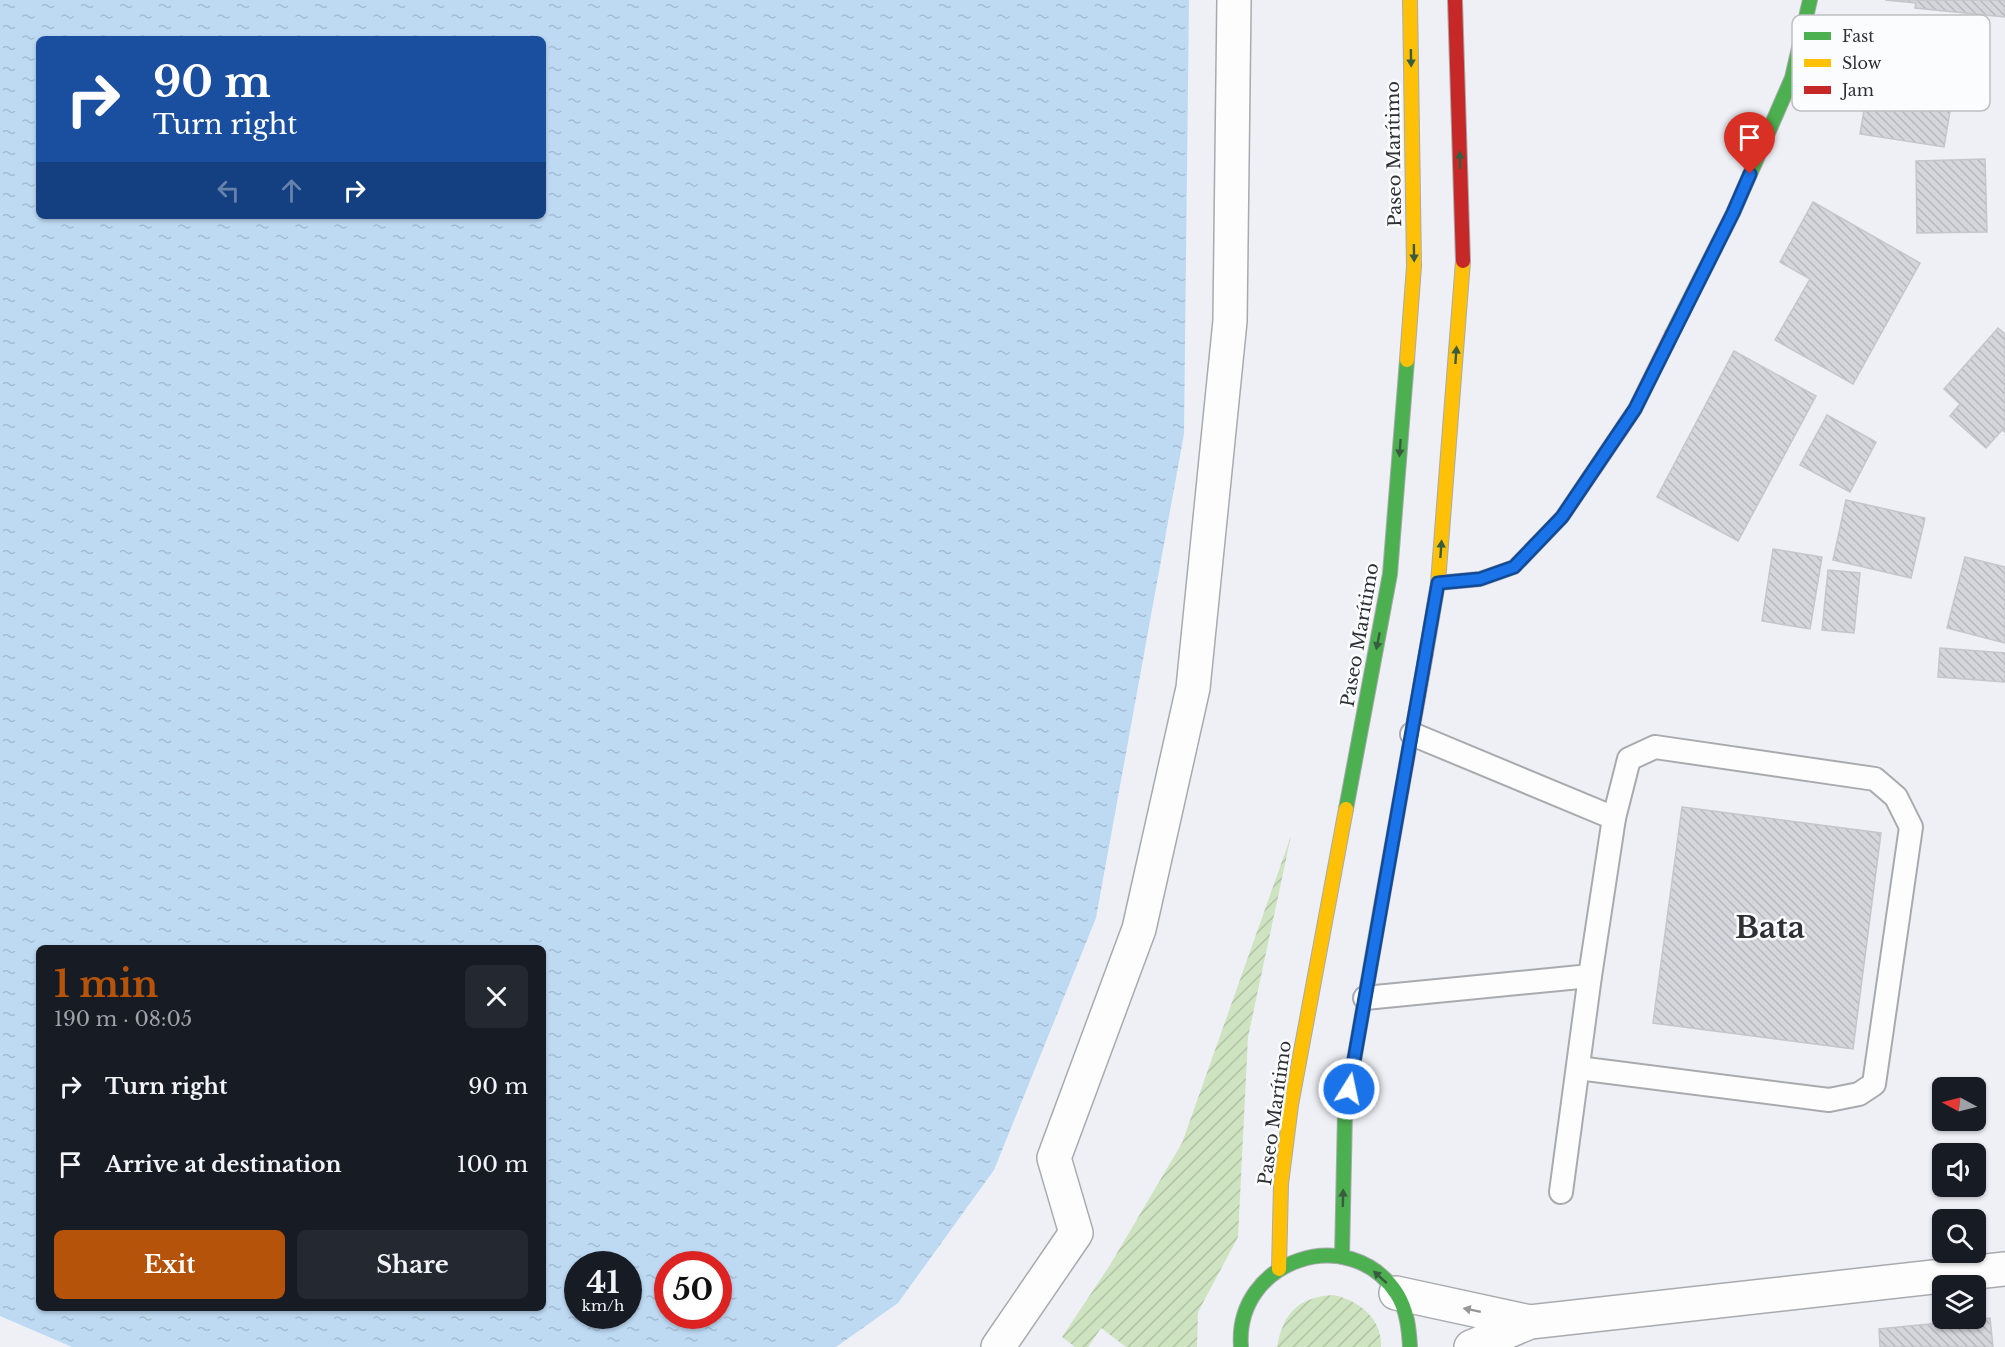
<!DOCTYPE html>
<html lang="en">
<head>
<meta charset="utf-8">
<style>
	:root { --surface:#171b24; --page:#242831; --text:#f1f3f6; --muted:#9ea1a6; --accent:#b45309 }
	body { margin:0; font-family:"Libre Baskerville",serif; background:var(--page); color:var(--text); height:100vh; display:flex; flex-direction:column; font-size:22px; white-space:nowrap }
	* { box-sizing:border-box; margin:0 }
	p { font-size:20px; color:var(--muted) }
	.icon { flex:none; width:33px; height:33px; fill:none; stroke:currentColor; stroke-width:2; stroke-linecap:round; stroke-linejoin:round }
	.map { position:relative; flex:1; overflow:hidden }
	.details { position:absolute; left:36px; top:945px; width:510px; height:366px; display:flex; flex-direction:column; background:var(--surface); border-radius:9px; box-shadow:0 2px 4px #0004 }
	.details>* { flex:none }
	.guide { position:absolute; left:36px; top:36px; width:510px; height:183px; border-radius:9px; box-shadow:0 2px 4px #0004; background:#1a4fa0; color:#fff; overflow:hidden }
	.needle { width:39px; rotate:277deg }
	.tools { position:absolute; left:1932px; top:1077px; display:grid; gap:12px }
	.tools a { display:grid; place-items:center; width:54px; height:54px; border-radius:9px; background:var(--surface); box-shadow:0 2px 4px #0004; font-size:30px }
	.speed { position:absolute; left:564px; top:1251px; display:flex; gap:12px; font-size:30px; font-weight:700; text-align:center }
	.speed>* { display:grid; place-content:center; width:78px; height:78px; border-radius:50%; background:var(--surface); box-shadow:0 2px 4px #0004; line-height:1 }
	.speed small { font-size:15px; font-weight:400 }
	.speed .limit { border:9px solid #d22; background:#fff; color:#111 }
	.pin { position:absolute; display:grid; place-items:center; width:51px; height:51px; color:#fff; margin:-62px -26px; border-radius:50% 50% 50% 0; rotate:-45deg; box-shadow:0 0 6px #0007 }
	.pin .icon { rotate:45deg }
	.me { position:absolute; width:66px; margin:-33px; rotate:10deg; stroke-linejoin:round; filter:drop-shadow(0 0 4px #0008) }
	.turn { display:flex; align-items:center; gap:21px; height:126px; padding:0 18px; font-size:27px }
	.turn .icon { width:78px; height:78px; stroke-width:2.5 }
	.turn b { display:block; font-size:42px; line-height:51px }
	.lanes { display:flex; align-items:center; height:57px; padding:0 18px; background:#0003; justify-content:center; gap:30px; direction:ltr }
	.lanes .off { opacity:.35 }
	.round { display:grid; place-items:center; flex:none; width:63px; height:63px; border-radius:9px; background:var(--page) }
	.head { display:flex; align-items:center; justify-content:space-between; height:102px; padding:0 18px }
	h1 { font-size:36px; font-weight:700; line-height:45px; color:var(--accent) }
	.primary-button { display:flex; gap:12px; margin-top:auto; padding:12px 18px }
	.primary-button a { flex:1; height:69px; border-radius:9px; background:var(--accent); color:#fff; font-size:24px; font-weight:700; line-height:69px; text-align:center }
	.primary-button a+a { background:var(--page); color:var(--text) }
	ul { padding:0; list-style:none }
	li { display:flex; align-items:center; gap:18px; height:78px; padding:0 18px }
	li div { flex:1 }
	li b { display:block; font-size:22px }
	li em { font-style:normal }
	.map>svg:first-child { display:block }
</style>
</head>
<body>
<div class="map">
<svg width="2005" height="1347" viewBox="0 0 2005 1347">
	<defs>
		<pattern id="garden-furrows" width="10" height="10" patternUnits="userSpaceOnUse" patternTransform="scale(1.5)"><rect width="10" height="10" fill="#cee3c0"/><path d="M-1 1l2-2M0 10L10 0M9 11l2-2" fill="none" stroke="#b1c3a6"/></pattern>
		<pattern id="water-ripples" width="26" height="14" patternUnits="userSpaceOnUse" patternTransform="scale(1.5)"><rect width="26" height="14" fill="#bedaf3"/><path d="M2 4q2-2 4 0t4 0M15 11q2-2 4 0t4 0" fill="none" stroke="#a4bbd1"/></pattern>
		<pattern id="building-back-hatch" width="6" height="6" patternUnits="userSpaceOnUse" patternTransform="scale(1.5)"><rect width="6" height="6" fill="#d5d6db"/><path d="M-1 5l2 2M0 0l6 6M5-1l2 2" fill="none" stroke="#b7b8bd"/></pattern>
	</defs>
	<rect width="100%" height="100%" fill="#eff0f6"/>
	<g fill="url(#garden-furrows)">
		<polygon points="1291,836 1248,1037 1238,1237 1198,1312 1197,1347 1126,1347 1101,1328 1088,1347 1075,1347 1062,1337 1110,1265 1182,1143"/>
		<path d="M 1334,1295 C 1359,1301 1382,1318 1381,1347 L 1277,1347 C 1283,1312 1299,1297 1334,1295 Z"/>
	</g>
	<path fill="url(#water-ripples)" fill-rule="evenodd" d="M 0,0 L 1189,0 L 1184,434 L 1096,918 L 994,1170 L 898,1303 L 836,1347 L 72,1347 L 0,1316 ZM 39,39 L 543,39 L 543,216 L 39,216 ZM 39,948 L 543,948 L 543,1308 L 39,1308 ZM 578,1264 L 628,1264 L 628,1316 L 578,1316 ZM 718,1264 L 718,1316 L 668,1316 L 668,1264 Z"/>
	<g fill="url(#building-back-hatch)" stroke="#c5c6cb" stroke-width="1.5">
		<polygon points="1885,0 2005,0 2005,17 1915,8 1916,3"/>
		<polygon points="1875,45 1959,58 1944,147 1860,134"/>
		<polygon points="1985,159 1987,232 1917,233 1916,161"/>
		<polygon points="1813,202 1920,263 1853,384 1775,340 1810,279 1780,262"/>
		<polygon points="1998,328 2005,334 2005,432 2002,430 1986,448 1950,416 1960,404 1944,389"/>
		<polygon points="1734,351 1816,396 1738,541 1657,497"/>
		<polygon points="1827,415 1876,442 1850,492 1800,465"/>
		<polygon points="1846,500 1925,518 1911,578 1833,560"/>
		<polygon points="1773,549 1822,557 1810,629 1762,621"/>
		<polygon points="1965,557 2005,567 2005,643 1947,628"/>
		<polygon points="1828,570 1860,573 1854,633 1822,630"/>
		<polygon points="1940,648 2005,653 2005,682 1938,677"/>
		<polygon points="1682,807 1881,833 1853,1049 1653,1023"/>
		<polygon points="1990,1318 1993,1347 1880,1347 1879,1329"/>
	</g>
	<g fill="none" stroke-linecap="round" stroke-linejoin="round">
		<g stroke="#a9aaae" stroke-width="26">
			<g id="lane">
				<polyline points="1365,998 1590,976 1614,818 1412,734"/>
				<polyline points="1578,1068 1829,1100 1859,1094 1874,1084 1911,827 1896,797 1875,779 1655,747 1629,759 1614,818"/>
				<polyline points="1561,1192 1590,976"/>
			</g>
		</g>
		<g stroke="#a9aaae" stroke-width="36">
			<g id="street">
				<polyline points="1396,1293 1530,1322"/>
				<polyline points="998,1347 1076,1233 1054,1158 1139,929 1193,688 1230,321 1234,0"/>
				<polyline points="1471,1347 1530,1322 2005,1269"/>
			</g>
		</g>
		<g stroke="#a9aaae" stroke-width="16">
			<g id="fast">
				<polyline points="1672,334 1733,213 1792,78 1810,0"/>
				<polyline points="1346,809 1390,574 1407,360"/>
				<polyline points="1342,1257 1345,1112 1380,912"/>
				<path d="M 1241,1347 C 1234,1260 1350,1221 1397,1294 C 1407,1310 1409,1329 1410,1347"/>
			</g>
		</g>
		<g stroke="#a9aaae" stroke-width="16">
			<g id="slow">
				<polyline points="1407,360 1414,266 1410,0"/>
				<polyline points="1426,653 1438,583 1463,261"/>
				<polyline points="1279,1269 1281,1184 1291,1105 1346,809"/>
			</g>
		</g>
		<g stroke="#a9aaae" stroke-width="16">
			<g id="jam">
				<polyline points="1455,0 1463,261"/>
				<polyline points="1438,583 1480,579 1514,567 1562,517 1635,409 1672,334"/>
				<polyline points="1380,912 1426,653"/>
			</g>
		</g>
		<use href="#lane" stroke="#fdfdfe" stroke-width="22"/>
		<use href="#street" stroke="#fdfdfe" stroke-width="33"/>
		<use href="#fast" stroke="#4caf50" stroke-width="14"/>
		<use href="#slow" stroke="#ffc107" stroke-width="14"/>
		<use href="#jam" stroke="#c62828" stroke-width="14"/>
	</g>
	<defs><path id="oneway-solid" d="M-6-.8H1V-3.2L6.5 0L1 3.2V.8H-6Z" transform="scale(1.5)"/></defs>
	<g fill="#395c3e">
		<use href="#oneway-solid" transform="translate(1411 58) rotate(89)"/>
		<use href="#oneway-solid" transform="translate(1460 160) rotate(-92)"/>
		<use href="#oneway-solid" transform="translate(1414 253) rotate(89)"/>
		<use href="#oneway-solid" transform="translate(1456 355) rotate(-86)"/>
		<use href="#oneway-solid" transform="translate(1400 448) rotate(94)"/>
		<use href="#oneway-solid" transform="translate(1441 549) rotate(-86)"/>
		<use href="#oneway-solid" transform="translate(1378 641) rotate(101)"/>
		<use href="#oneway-solid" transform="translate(1343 1198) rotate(-89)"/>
		<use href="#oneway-solid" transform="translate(1380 1277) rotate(-138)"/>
	</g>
	<use fill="#969699" href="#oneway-solid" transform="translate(1472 1310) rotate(-168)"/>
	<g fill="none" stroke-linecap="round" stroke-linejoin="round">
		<g stroke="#114b97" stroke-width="15">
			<polyline id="route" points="1349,1089 1438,583 1480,579 1514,567 1562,517 1635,409 1733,213 1750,174"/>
		</g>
		<use href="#route" stroke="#1a73e8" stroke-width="10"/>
	</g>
	<g text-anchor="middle" stroke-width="5" stroke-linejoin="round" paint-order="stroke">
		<g font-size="18" fill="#2f3034" stroke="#fbfcfe">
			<text transform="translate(1394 154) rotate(-91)" y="6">Paseo Marítimo</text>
			<text transform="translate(1360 635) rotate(-80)" y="6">Paseo Marítimo</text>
			<text transform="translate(1275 1113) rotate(-82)" y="6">Paseo Marítimo</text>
		</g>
		<g font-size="30" font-weight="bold" fill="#2f3034" stroke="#fbfcfe">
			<text x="1770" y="938">Bata</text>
		</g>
	</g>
	<rect x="1792" y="15" width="198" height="96" rx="9" fill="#fbfcfe" stroke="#bebfc1" stroke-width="1.5"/>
	<rect x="1804" y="32" width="27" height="8" fill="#4caf50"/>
	<rect x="1804" y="59" width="27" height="8" fill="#ffc107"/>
	<rect x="1804" y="86" width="27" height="8" fill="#c62828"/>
	<g font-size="16" fill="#2f3034">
		<text x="1842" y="42">Fast</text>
		<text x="1842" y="69">Slow</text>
		<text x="1842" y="96">Jam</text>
	</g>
</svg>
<div class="tools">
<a><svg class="needle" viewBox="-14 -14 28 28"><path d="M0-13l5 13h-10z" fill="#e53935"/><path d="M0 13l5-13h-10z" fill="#9ea1a6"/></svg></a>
<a><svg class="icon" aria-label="sound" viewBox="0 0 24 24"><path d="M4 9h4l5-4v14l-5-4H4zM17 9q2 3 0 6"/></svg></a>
<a><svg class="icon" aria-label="search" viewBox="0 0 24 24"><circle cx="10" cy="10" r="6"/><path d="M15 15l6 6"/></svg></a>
<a><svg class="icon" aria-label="layers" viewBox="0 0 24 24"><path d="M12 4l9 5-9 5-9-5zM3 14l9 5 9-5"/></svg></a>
</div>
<div class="speed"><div>41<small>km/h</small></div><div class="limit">50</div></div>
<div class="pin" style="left:1750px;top:174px;background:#d93025"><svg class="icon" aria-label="arrive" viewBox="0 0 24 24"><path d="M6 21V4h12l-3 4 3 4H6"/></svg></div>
<svg class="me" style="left:1349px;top:1089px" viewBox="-20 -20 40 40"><circle r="17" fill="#1a73e8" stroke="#fff" stroke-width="3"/><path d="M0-11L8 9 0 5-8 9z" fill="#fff"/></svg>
<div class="guide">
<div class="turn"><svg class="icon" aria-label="right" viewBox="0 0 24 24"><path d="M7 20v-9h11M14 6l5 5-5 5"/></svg><div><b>90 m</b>Turn right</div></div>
<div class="lanes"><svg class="icon off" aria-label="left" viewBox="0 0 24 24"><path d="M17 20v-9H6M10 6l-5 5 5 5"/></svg><svg class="icon off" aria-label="ahead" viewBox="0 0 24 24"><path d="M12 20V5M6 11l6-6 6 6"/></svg><svg class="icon" aria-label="right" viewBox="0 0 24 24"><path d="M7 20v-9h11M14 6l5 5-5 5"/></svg></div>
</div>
<section class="details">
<div class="head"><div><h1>1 min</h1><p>190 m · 08:05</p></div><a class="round"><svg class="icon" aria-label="close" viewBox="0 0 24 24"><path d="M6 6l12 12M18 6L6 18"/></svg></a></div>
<ul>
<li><svg class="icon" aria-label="right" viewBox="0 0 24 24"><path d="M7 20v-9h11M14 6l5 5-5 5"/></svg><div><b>Turn right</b></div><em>90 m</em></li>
<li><svg class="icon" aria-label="arrive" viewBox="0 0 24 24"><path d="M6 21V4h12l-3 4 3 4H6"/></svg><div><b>Arrive at destination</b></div><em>100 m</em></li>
</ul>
<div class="primary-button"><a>Exit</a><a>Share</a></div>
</section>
</div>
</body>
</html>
